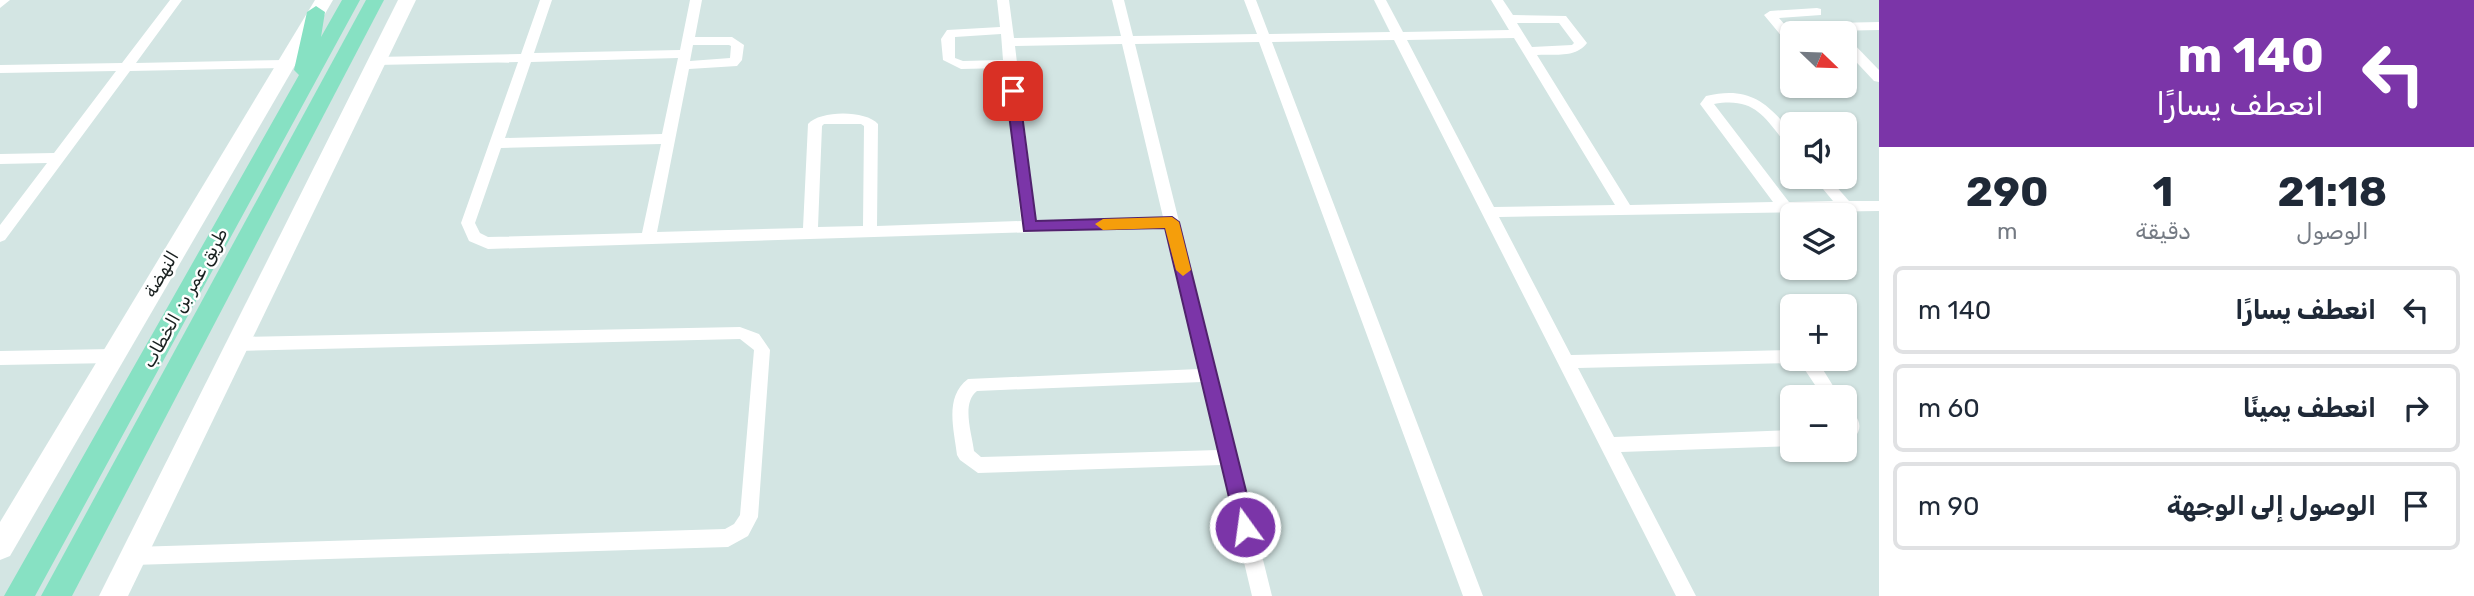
<!DOCTYPE html>
<html lang="ar">
<head>
<meta charset="utf-8">
<style>
	:root { --surface:#fff; --page:#f2f2f3; --text:#1f2937; --muted:#747a83; --line:#e0e1e3 }
	body { margin:0; font-family:Rubik,"Noto Naskh Arabic",sans-serif; background:var(--page); color:var(--text); direction:rtl; height:100vh; display:flex; flex-direction:column; font-size:26px; white-space:nowrap }
	* { box-sizing:border-box; margin:0 }
	p { font-size:23px; color:var(--muted) }
	.icon { flex:none; width:38px; height:38px; fill:none; stroke:currentColor; stroke-width:2; stroke-linecap:round; stroke-linejoin:round }
	.map { position:relative; flex:1; overflow:hidden; direction:ltr }
	.panel { display:flex; flex-direction:column; background:var(--surface); width:595px }
	.panel>* { flex:none }
	.banner { background:#7b35a8; color:#fff; overflow:hidden }
	.needle { width:46px; rotate:113deg }
	.fabs { position:absolute; left:1780px; top:21px; display:grid; gap:14px }
	.fabs a { display:grid; place-items:center; width:77px; height:77px; border-radius:10px; background:var(--surface); box-shadow:0 2px 5px #0004; font-size:35px }
	.pin { position:absolute; display:grid; place-items:center; width:60px; height:60px; color:#fff; margin:-30px; border-radius:14px; box-shadow:0 4px 10px #0006 }
	.me { position:absolute; width:77px; margin:-38px; rotate:346deg; stroke-linejoin:round; filter:drop-shadow(0 0 5px #0008) }
	.turn { display:flex; align-items:center; gap:24px; height:147px; padding:0 35px; font-size:32px }
	.turn .icon { width:91px; height:91px; stroke-width:2.5 }
	.turn b { display:block; font-size:49px; line-height:60px }
	.eta { display:flex; justify-content:space-evenly; align-items:center; height:119px; text-align:center }
	.eta b { font-size:42px; font-weight:700; line-height:49px }
	ul { padding:0; list-style:none }
	li { display:flex; align-items:center; gap:21px; height:88px; margin:0 14px 10px; padding:0 21px; border:4px solid var(--line); border-radius:10px }
	li div { flex:1 }
	li b { display:block; font-size:26px }
	li em { font-style:normal }
	main { display:flex; flex:1; min-height:0 }
	.map>svg:first-child { display:block }
</style>
</head>
<body>
<main>
<section class="panel">
<div class="banner">
<div class="turn"><svg class="icon" aria-label="left" viewBox="0 0 24 24"><path d="M17 20v-9H6M10 6l-5 5 5 5"/></svg><div><b>140 m</b>انعطف يسارًا</div></div>
</div>
<div class="eta">
<div><b>21:18</b><p>الوصول</p></div>
<div><b>1</b><p>دقيقة</p></div>
<div><b>290</b><p>m</p></div>
</div>
<ul>
<li><svg class="icon" aria-label="left" viewBox="0 0 24 24"><path d="M17 20v-9H6M10 6l-5 5 5 5"/></svg><div><b>انعطف يسارًا</b></div><em>140 m</em></li>
<li><svg class="icon" aria-label="right" viewBox="0 0 24 24"><path d="M7 20v-9h11M14 6l5 5-5 5"/></svg><div><b>انعطف يمينًا</b></div><em>60 m</em></li>
<li><svg class="icon" aria-label="arrive" viewBox="0 0 24 24"><path d="M6 21V4h12l-3 4 3 4H6"/></svg><div><b>الوصول إلى الوجهة</b></div><em>90 m</em></li>
</ul>
</section>
<div class="map">
<svg width="1879" height="596" viewBox="0 0 1879 596">
	<rect width="100%" height="100%" fill="#d3e5e3"/>
	<g fill="none" stroke-linecap="round" stroke-linejoin="round">
		<g fill="#fff" fill-rule="evenodd">
			<polygon points="0,0 10,0 0,8"/>
			<polygon points="170,0 182,0 136,63 285,60 291,64 285,68 130,71 5,240 0,242 0,225 47,163 0,164 0,154 54,153 116,71 0,73 0,65 122,63"/>
			<path d="M 540,0 L 552,0 L 534,53 L 680,50 L 690,0 L 702,0 L 695,37 L 732,37 L 744,45 L 742,60 L 737,66 L 689,69 L 657,232 L 803,228 L 808,124 C 820,110 866,110 878,124 L 877,226 L 1021,221 L 1004,68 L 961,69 L 943,60 L 941,39 L 947,30 L 1000,27 L 997,0 L 1009,0 L 1014,38 L 1121,36 L 1112,0 L 1124,0 L 1133,36 L 1257,34 L 1244,0 L 1256,0 L 1269,34 L 1390,32 L 1374,0 L 1386,0 L 1403,32 L 1509,30 L 1491,0 L 1503,0 L 1513,15 L 1566,16 L 1587,43 C 1576,58 1555,54 1537,55 L 1630,205 L 1773,202 L 1700,104 L 1706,96 C 1749,86 1767,102 1792,133 L 1792,147 L 1787,145 C 1764,117 1755,97 1714,104 L 1789,202 L 1833,201 L 1813,177 L 1828,177 L 1849,201 L 1879,201 L 1879,211 L 1499,217 L 1571,355 L 1792,350 L 1792,359 L 1817,360 L 1840,397 L 1823,397 L 1805,370 L 1796,363 L 1578,368 L 1614,437 L 1792,430 L 1792,446 L 1621,452 L 1696,596 L 1676,596 L 1394,40 L 1272,42 L 1483,596 L 1463,596 L 1259,42 L 1135,44 L 1272,596 L 1252,596 L 1221,465 L 978,473 L 960,460 L 957,455 C 954,429 944,397 968,379 L 1199,369 L 1166,228 L 488,249 L 469,241 L 461,223 L 518,62 L 376,65 L 370,61 L 376,57 L 521,54 ZM 1517,23 L 1559,23 L 1574,43 L 1572,45 L 1532,47 ZM 1001,34 L 1003,60 L 963,61 L 955,58 L 955,37 ZM 1514,38 L 1522,51 L 1615,205 L 1494,207 L 1407,40 ZM 1122,44 L 1163,217 L 1036,221 L 1015,46 ZM 693,45 L 729,45 L 731,46 L 730,58 L 690,61 ZM 678,58 L 662,134 L 505,138 L 531,62 ZM 824,124 L 861,124 L 864,126 L 863,226 L 818,227 L 822,126 ZM 661,144 L 642,233 L 488,237 L 480,233 L 475,223 L 501,148 ZM 1202,382 L 1218,450 L 981,457 L 974,451 C 972,434 961,403 977,391 Z"/>
			<polygon points="1817,8 1821,9 1821,15 1779,18 1792,33 1792,45 1788,44 1764,15 1770,11"/>
			<polygon points="1879,22 1879,30 1832,31 1826,27 1832,23"/>
			<polygon points="1844,37 1848,38 1879,70 1879,82 1874,81 1844,49"/>
			<polygon points="740,327 759,334 770,350 758,517 748,536 728,547 133,565 126,562 124,556 126,550 133,547 725,529 734,524 740,515 754,350 740,339 237,351 231,349 229,344 231,339 237,337"/>
			<polygon points="113,349 119,351 121,356 119,361 113,363 0,365 0,351"/>
			<path d="M 1844,408 C 1864,416 1865,436 1844,443 Z"/>
		</g>
		<g fill="#fff" fill-rule="evenodd">
			<polygon points="315,0 333,0 10,556 0,560 0,522"/>
			<polygon points="398,0 416,0 128,596 99,596"/>
		</g>
		<g fill="#87e1c3" fill-rule="evenodd">
			<polygon points="342,0 360,0 35,596 4,596 299,75 294,70 307,12 316,6 325,12 321,37"/>
			<polygon points="366,0 384,0 72,596 41,596"/>
		</g>
	</g>
	<polygon fill="#7b35a8" stroke="#50226d" stroke-width="2" points="1013,87 1019,91 1036,221 1172,217 1179,222 1255,527 1252,533 1245,535 1238,533 1236,527 1165,228 1024,231 1006,91"/>
	<polygon fill="#f59e0b" points="1172,217 1179,222 1191,270 1183,276 1176,270 1165,228 1103,230 1095,224 1103,219"/>
	<g text-anchor="middle" stroke-width="5" stroke-linejoin="round" paint-order="stroke">
		<g font-size="18" fill="#1a2120" stroke="#fff">
			<text transform="translate(161 274) rotate(-59)" y="6">النهضة</text>
			<text transform="translate(185 298) rotate(-61)" y="6">طريق عمر بن الخطاب</text>
		</g>
	</g>
</svg>
<div class="fabs">
<a><svg class="needle" viewBox="-14 -14 28 28"><path d="M0-13l5 13h-10z" fill="#e53935"/><path d="M0 13l5-13h-10z" fill="#747a83"/></svg></a>
<a><svg class="icon" aria-label="sound" viewBox="0 0 24 24"><path d="M4 9h4l5-4v14l-5-4H4zM17 9q2 3 0 6"/></svg></a>
<a><svg class="icon" aria-label="layers" viewBox="0 0 24 24"><path d="M12 4l9 5-9 5-9-5zM3 14l9 5 9-5"/></svg></a>
<a>+</a>
<a>−</a>
</div>
<div class="pin" style="left:1013px;top:91px;background:#d93025"><svg class="icon" aria-label="arrive" viewBox="0 0 24 24"><path d="M6 21V4h12l-3 4 3 4H6"/></svg></div>
<svg class="me" style="left:1245px;top:527px" viewBox="-20 -20 40 40"><circle r="17" fill="#7b35a8" stroke="#fff" stroke-width="3"/><path d="M0-11L8 9 0 5-8 9z" fill="#fff"/></svg>
</div>
</main>
</body>
</html>
